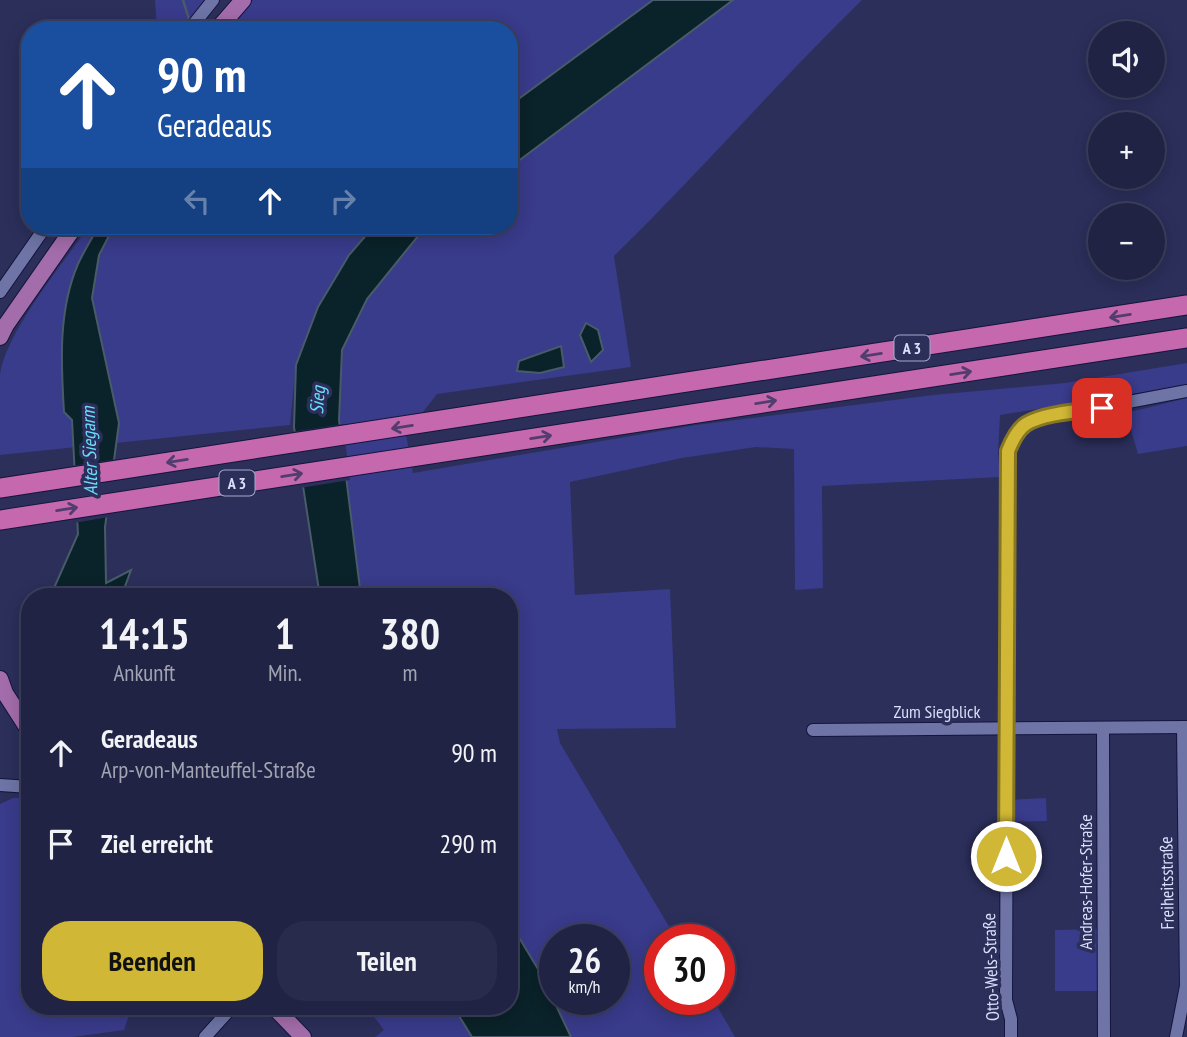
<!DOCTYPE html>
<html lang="de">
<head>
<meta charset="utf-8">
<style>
	:root { --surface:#202344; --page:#282b4b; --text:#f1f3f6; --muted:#a2a4b2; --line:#3d405d; --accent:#d0b736 }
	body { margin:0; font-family:"PT Sans Narrow",sans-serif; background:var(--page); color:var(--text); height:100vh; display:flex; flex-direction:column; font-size:26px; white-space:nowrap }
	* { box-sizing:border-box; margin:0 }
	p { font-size:23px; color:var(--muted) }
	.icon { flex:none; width:38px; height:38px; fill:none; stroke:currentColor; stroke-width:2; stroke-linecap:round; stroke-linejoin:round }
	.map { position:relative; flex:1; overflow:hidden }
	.details { position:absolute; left:21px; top:588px; width:497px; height:427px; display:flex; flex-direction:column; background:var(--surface); border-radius:28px; box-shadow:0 4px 18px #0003,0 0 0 2px var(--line) }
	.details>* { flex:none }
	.top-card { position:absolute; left:21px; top:21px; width:497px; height:214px; border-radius:28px; box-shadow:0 4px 18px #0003,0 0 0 2px var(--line); background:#1a4fa0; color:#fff; overflow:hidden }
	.controls { position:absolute; left:1088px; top:21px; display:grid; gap:14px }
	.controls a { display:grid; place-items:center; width:77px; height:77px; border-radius:50%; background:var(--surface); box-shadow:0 4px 18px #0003,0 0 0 2px var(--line); font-size:35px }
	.speed { position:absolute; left:539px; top:924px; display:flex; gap:14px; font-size:35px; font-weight:700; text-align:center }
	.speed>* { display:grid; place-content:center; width:91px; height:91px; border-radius:50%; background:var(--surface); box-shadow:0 4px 18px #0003,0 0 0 2px var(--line); line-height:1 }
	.speed small { font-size:18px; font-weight:400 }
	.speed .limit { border:10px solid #d22; background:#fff; color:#111 }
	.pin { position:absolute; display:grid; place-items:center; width:60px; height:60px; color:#fff; margin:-30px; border-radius:14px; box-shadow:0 4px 10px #0006 }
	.me { position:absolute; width:77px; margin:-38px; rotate:0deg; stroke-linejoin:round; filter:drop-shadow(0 0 5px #0008) }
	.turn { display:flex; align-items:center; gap:24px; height:147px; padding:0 21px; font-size:32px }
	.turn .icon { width:91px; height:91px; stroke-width:2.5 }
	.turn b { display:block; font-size:49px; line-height:60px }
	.lanes { display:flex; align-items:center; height:66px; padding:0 21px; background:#0003; justify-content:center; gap:35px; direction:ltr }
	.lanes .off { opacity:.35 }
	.eta { display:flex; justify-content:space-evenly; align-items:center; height:119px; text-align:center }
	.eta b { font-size:42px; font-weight:800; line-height:49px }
	.button { display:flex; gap:14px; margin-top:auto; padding:14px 21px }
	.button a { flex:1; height:80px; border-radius:28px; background:var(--accent); color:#111; font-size:28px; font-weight:800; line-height:80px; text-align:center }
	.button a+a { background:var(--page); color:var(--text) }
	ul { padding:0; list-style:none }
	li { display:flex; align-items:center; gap:21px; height:91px; padding:0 21px }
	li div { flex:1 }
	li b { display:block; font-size:26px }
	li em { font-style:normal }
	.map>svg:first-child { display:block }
</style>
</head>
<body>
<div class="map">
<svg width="1187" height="1037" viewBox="0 0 1187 1037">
	<rect width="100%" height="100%" fill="#2b2f5a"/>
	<g fill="#393b8b" fill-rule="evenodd">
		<polygon points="155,0 206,0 180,30 157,30"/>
		<polygon points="253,0 653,0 509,106 509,30 227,30"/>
		<path d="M 733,0 L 862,0 C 777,83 699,173 614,256 L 631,367 L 437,394 L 406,434 L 413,473 L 696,425 L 933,395 L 1065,383 L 1187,363 L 1187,385 L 1000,415 L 998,453 L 1000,477 L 822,486 L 823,588 L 795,590 L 794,449 L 756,447 L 682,458 L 570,482 L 575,595 L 670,589 L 676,728 L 557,729 L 560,743 L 677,940 L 660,940 L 660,999 L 713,999 L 735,1037 L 571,1037 L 541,974 L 509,921 L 509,597 L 361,597 L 339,420 L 342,350 L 367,299 L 418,236 L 431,226 L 509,226 L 509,168 ZM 555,940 L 614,940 L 614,999 L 555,999 Z"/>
		<path d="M 89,226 L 374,226 L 349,255 L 318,307 L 296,365 L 290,425 L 0,455 C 0,428 0,400 0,374 C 6,332 64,262 89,226 Z"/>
		<polygon points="1187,398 1187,446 1138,454 1126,413"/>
		<polygon points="30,797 30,1006 132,1006 124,1030 73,1037 0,1037 0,804 13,798"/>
		<polygon points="1046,798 1047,821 1010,822 1009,800"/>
		<polygon points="1098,929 1099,991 1055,991 1055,930"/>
		<polygon points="366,1006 453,1006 472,1037 375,1037 384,1030"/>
	</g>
	<g fill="#0a2229" stroke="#485b68" stroke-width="2">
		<polygon points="653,0 733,0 509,168 509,106"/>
		<path d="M 99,226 L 114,226 L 99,255 L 92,298 L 119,423 L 105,527 L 106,583 L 131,570 L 121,597 L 50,597 L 78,534 L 72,420 L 64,412 C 61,364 58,310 78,264 C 84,251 92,238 99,226 Z"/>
		<polygon points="374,226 431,226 418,236 367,299 342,350 339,420 361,597 320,597 294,427 296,365 318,307 349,255"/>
		<polygon points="586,323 598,330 603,350 591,362 580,335"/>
		<polygon points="561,346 564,367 540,373 517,371 519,361"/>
		<polygon points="509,921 541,974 571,1037 472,1037 453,1006 509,1006"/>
	</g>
	<g fill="#2b2f5a">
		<polygon points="343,424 350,480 300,488 291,432"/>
		<polygon points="117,459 109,517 74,523 71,466"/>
	</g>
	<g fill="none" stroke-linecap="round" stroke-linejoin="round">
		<polyline stroke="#485b68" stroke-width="2.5" points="183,0 189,19"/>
		<g stroke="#14153e" stroke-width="14">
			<g id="minor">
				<polyline points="189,30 213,0"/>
				<polyline points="0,292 46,226"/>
				<polyline points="1103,728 1104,1037"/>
				<polyline points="813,730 1187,727"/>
				<polyline points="0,785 30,787"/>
				<polyline points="205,1037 233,1006"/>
				<path d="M 1011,1037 L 1011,1019 L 1006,1000 L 1008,451 C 1014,434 1023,425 1039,419 L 1187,391"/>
				<polyline points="1176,1037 1186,986 1183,727"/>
			</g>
		</g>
		<g stroke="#14153e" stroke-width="18">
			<g id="major">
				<polyline points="217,30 243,0"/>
				<polyline points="0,337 6,325 75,226"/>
				<polyline points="0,679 5,693 30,732"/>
				<polyline points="273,1006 303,1037"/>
			</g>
		</g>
		<g stroke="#14153e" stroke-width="21">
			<g id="highway">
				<polyline points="0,488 1187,305"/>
				<polyline points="0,520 1187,338"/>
			</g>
		</g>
		<use href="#minor" stroke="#6e75a6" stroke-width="12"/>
		<use href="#major" stroke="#a36dab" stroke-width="16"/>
		<use href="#highway" stroke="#c668ae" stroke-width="19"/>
	</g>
	<defs><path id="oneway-shaft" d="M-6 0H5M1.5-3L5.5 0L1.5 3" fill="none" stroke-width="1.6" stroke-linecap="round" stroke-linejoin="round" transform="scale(1.75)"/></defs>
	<g stroke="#523d6f">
		<use href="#oneway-shaft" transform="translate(1120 316) rotate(171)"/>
		<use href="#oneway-shaft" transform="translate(871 355) rotate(171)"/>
		<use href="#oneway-shaft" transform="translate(961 373) rotate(-9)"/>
		<use href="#oneway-shaft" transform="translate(766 402) rotate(-9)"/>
		<use href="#oneway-shaft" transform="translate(402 427) rotate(171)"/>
		<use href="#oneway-shaft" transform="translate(541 437) rotate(-9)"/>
		<use href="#oneway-shaft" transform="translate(177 461) rotate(171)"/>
		<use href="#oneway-shaft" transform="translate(292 475) rotate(-9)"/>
		<use href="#oneway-shaft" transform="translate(67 509) rotate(-9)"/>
	</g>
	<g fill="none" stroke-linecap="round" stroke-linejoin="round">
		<g stroke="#877723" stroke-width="18">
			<path id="route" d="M 1006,856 L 1008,451 C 1012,441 1017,430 1026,424 C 1043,413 1081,411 1102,408"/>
		</g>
		<use href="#route" stroke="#d0b736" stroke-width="12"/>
	</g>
	<g text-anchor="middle" stroke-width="7" stroke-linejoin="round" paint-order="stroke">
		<g fill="#2b2f5a" stroke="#a6aacb" stroke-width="2">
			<rect x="894.5" y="335.5" width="35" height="25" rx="5"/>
			<rect x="219.5" y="470.5" width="35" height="25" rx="5"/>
		</g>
		<g font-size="16" font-weight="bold" fill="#dadffb">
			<text x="912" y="354">A 3</text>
			<text x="237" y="489">A 3</text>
		</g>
		<g font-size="18" fill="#dadffb" stroke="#2b2f5a">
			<text x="937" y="718">Zum Siegblick</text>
			<text transform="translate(1086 882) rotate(-90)" y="6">Andreas-Hofer-Straße</text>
			<text transform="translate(1167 883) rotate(-91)" y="6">Freiheitsstraße</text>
			<text transform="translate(991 967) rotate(-92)" y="6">Otto-Wels-Straße</text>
		</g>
		<g font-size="19" font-style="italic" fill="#69ddfc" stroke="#2b2f5a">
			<text transform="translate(317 400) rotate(-86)" y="7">Sieg</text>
			<text transform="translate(89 451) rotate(-92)" y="7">Alter Siegarm</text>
		</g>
	</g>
</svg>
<div class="controls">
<a><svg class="icon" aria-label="sound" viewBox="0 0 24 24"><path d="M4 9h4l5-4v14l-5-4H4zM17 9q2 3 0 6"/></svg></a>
<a>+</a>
<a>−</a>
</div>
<div class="speed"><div>26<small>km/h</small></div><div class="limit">30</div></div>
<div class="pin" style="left:1102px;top:408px;background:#d93025"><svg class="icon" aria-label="arrive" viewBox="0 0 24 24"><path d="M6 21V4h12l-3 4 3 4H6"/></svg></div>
<svg class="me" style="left:1006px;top:856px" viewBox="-20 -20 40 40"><circle r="17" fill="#d0b736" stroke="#fff" stroke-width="3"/><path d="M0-11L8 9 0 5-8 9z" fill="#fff"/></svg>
<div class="top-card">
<div class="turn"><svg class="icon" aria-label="ahead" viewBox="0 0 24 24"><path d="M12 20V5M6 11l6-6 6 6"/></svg><div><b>90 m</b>Geradeaus</div></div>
<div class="lanes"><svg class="icon off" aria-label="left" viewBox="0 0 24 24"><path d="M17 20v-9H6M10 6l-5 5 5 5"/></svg><svg class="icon" aria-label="ahead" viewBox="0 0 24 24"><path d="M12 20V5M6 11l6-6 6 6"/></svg><svg class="icon off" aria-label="right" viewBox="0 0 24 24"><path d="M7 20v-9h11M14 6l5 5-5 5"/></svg></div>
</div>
<section class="details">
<div class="eta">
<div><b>14:15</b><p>Ankunft</p></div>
<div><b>1</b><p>Min.</p></div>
<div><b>380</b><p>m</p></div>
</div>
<ul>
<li><svg class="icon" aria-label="ahead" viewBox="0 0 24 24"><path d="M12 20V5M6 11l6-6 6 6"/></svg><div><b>Geradeaus</b><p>Arp-von-Manteuffel-Straße</p></div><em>90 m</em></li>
<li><svg class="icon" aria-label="arrive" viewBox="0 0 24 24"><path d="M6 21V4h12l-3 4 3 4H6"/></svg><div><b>Ziel erreicht</b></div><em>290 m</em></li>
</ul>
<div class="button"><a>Beenden</a><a>Teilen</a></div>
</section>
</div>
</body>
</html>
